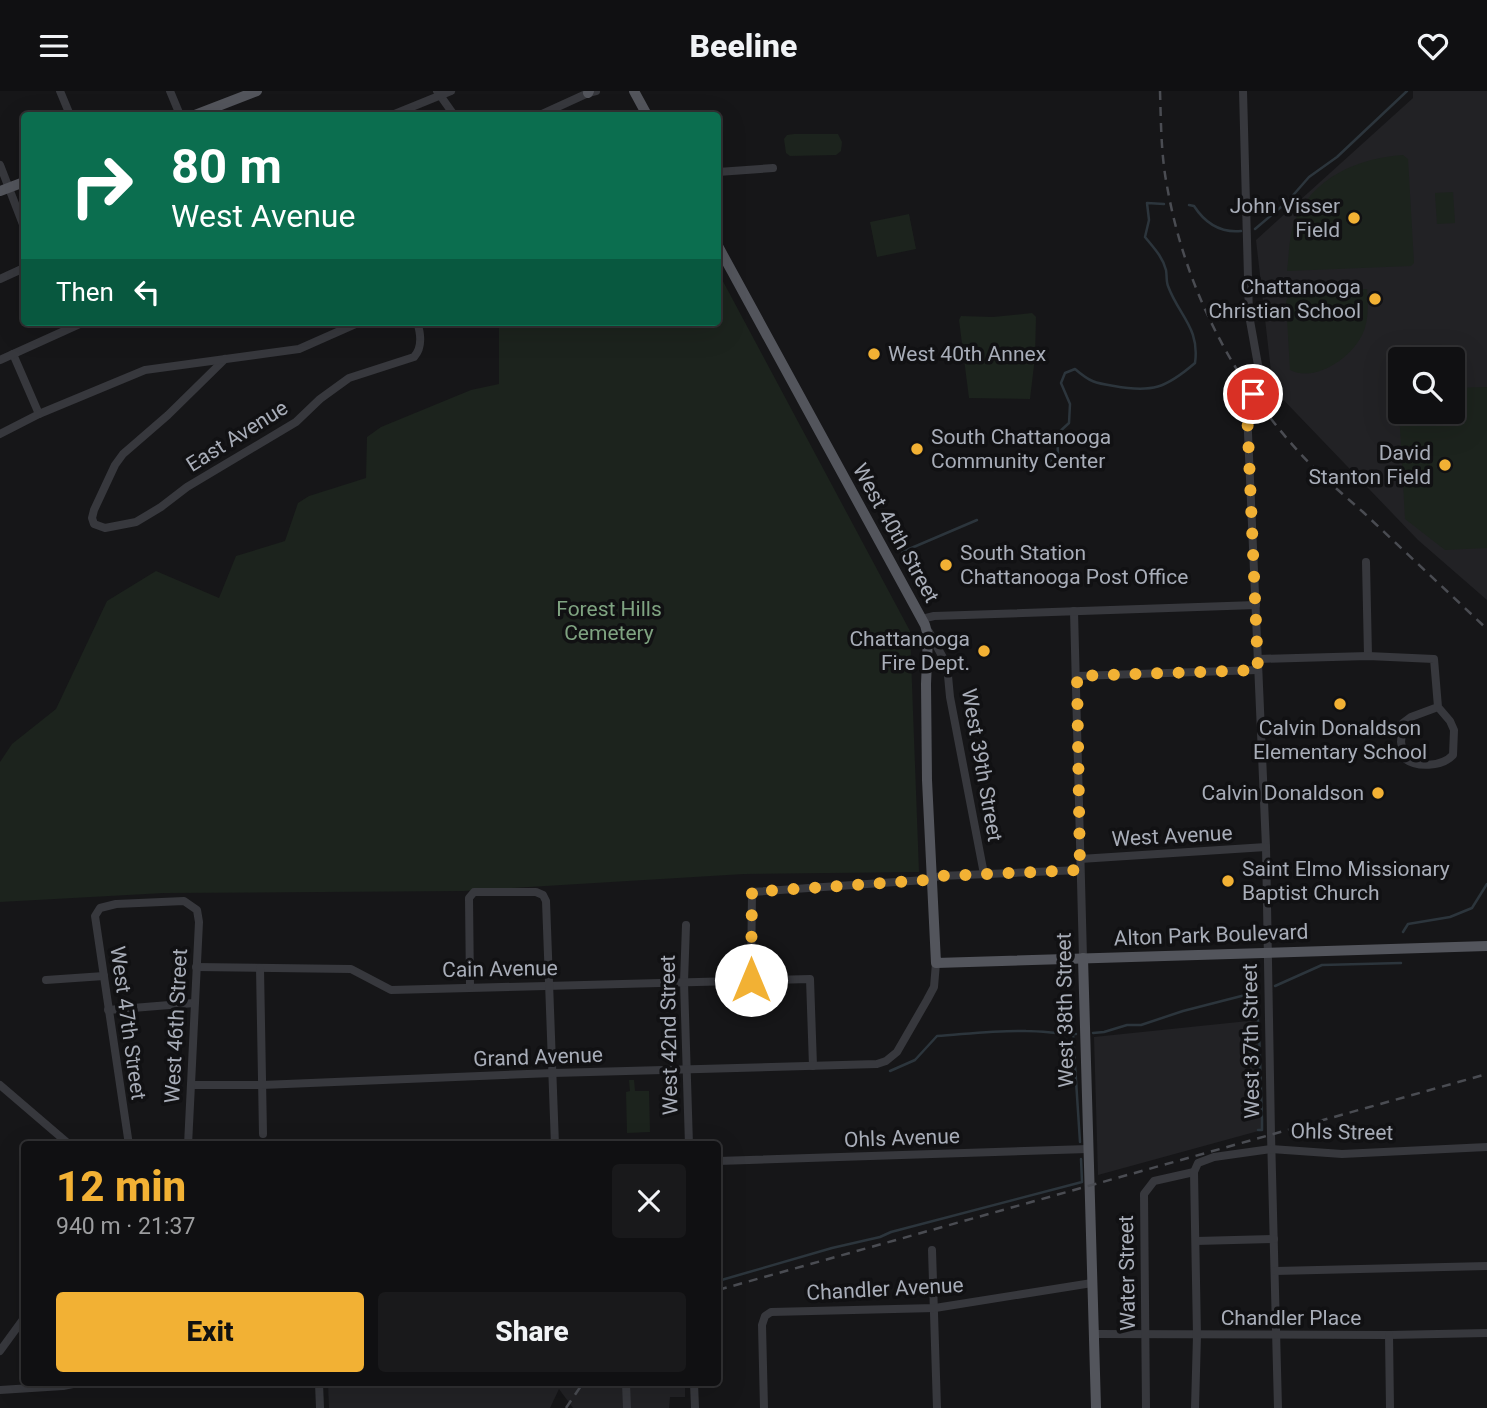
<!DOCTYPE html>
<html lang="en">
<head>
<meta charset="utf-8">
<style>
	:root { --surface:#101012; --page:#19191b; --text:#f1f3f6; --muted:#9c9d9f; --line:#303032; --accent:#f2b134 }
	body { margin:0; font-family:Roboto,sans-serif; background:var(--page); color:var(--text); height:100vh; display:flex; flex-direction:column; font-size:26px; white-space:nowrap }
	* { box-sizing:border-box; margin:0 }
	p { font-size:23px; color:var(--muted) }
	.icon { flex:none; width:38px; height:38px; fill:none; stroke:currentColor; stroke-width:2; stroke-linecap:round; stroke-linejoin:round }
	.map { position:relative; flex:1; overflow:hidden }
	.panel { position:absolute; left:21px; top:1050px; width:700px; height:245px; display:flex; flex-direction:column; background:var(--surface); border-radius:7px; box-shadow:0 7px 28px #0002,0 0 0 2px var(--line) }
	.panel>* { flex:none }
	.top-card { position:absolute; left:21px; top:21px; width:700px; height:214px; border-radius:7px; box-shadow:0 7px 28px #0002,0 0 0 2px var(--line); background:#0b6e4f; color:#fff; overflow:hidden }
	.fabs { position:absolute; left:1388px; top:256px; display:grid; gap:14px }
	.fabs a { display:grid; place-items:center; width:77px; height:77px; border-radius:7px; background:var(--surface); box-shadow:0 7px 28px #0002,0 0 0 2px var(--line); font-size:35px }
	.pin { position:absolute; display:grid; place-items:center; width:60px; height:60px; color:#fff; margin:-30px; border:4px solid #fff; border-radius:50%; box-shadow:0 2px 7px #0007 }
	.me { position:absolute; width:77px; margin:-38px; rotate:0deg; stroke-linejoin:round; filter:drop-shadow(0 0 5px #0008) }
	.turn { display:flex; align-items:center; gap:24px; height:147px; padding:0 35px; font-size:32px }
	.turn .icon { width:91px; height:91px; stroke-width:2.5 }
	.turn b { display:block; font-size:49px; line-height:60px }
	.then { display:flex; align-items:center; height:66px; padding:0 35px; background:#0003; gap:14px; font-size:26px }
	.round { display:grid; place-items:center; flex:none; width:74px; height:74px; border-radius:7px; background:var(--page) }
	.summary { display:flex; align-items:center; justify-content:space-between; height:119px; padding:0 35px }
	h1 { font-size:42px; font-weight:800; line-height:52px; color:var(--accent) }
	.action { display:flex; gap:14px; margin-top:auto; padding:14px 35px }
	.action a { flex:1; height:80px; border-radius:7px; background:var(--accent); color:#111; font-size:28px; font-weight:800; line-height:80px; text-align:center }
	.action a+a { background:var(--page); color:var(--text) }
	header { display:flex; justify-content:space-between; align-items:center; height:91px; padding:0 35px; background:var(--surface); font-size:32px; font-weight:800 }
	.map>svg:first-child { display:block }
</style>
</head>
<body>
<header><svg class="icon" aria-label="menu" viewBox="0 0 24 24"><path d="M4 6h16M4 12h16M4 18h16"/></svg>Beeline<svg class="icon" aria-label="heart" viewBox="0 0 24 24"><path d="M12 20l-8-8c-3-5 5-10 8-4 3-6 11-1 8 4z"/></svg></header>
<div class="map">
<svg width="1487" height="1317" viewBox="0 0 1487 1317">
	<rect width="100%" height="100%" fill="#161618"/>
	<g fill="#222225" fill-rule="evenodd">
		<path d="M 1413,0 L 1487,0 L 1487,509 L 1418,449 L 1273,298 L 1256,149 L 1413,7 ZM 1400,268 L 1452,268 L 1452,320 L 1400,320 Z"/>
		<polygon points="1258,929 1262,1039 1098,1084 1094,946"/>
		<polygon points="328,1292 685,1292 685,1306 670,1306 669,1317 573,1317 559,1298 550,1317 329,1317"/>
	</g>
	<g fill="#1c231d">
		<polygon points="794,43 838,43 842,51 841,60 836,64 790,65 786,62 784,48 787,44"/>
		<path d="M 1403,64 L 1408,68 L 1414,172 L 1411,175 L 1287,180 C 1289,165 1289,146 1294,132 C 1311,87 1358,67 1403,64 Z"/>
		<polygon points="1453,101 1455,132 1437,133 1435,102"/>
		<polygon points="909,123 916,158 877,166 870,131"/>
		<polygon points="718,181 910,540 919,781 744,783 464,800 164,802 0,811 0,671 12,653 56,618 107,510 156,480 219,507 236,465 285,450 298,412 309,405 366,387 367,346 381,336 471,299 499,293 499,231 718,231"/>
		<path d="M 1367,198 C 1368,212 1369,229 1363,242 C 1352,267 1315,292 1290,279 L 1286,210 L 1291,202 Z"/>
		<polygon points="1032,222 1036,226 1035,266 1030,308 969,307 959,229 961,225 993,226"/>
		<polygon points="1487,296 1487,457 1445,459 1405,428 1398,300 1400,320 1452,320 1453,297"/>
		<polygon points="629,989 634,989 635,1000 649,1000 650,1041 627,1042 626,1001 630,1000"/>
	</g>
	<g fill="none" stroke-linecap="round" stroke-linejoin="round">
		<g stroke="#2c353c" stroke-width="2.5">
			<path d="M 1189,114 L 1194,115 C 1205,132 1220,142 1241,140"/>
			<polyline points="1255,138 1288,110 1309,86 1337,66 1407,0"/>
			<path d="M 1045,374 L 1058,364 L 1057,343 L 1069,332 L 1070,313 L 1061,292 L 1065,282 L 1075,278 C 1090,291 1095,292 1114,295 C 1152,302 1166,297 1195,272 C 1200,237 1179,225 1168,195 C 1166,190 1167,184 1166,179 C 1163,166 1153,156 1145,146 L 1149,129 L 1147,112 L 1164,113"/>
			<polyline points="902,461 977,429"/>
			<polyline points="1403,841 1408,833 1450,826 1472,817 1487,793"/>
			<polyline points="1275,895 1322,874 1401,872"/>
			<polyline points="1255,902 1259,939 1262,1029 1262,1039 1258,1039"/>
			<polyline points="1093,942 1104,941 1127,934 1141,934 1183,920 1257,901"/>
			<polyline points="1073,943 1080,1051"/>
			<path d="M 890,980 L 915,969 L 937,945 C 966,943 996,939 1026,940 C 1043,940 1059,943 1076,943"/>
			<polyline points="718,1190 832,1157 880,1146 891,1141 1082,1091 1081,1068"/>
		</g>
		<g stroke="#37383d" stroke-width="8">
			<polyline points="60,0 70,24"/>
			<polyline points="170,0 180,24"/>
			<polyline points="437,0 454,24"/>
			<path d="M 1243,0 L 1249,224 L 1260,285 C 1260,298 1249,305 1247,319 L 1266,756 L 1271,1043 L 1278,1317"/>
			<polyline points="392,24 451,0"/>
			<polyline points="540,24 588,2 596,0"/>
			<polyline points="0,74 24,136"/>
			<polyline points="718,81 773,77"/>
			<polyline points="0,188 24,177"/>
			<polyline points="13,263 39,323"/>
			<path d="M 225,268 L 168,324 L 123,363 L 115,374 L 94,419 L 92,427 L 94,433 L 105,437 L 136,431 L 161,416 L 187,396 L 296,331 L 320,308 L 349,287 L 414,266 C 423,256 421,243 417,231"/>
			<polyline points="0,269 84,231"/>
			<polyline points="0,343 39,323 145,279 299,258 360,231"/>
			<polyline points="1366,471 1368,565"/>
			<polyline points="1074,520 1083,867"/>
			<polyline points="922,528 934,525 1256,514"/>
			<polyline points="929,541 947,574 950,606 984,783"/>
			<path d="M 1258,568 L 1368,565 L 1434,568 L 1438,616 L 1450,630 L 1454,639 L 1453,664 C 1442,676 1416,677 1404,667 L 1401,651 L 1403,632 L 1411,626 L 1438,616"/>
			<polyline points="1077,585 1258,579"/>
			<polyline points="1080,768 1266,756"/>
			<polyline points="686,834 684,891 689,1054"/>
			<polyline points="196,876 351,878 391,899 810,888 813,975"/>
			<polyline points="260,877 263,1043"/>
			<polyline points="46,889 104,885"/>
			<polyline points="751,889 752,801 925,789 940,785 1080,779"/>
			<polyline points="470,895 469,807 474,801 536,801 543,804 546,810 555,1054"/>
			<polyline points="108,919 194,912"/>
			<polyline points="0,994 70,1054"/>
			<polyline points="191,994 262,994 553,982 877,973 886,970 897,961 927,909 934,896 936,872"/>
			<polyline points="129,1054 95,825 100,817 116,813 184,810 197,819 199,831 188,1054"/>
			<polyline points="718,1070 1088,1058"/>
			<polyline points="1196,1150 1274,1148"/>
			<polyline points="932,1159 937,1317"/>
			<polyline points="1275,1180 1487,1175"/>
			<polyline points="1095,1243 1389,1244 1487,1242"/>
			<polyline points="1389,1244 1390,1317"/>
			<polyline points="0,1260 24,1227"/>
			<polyline points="319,1292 320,1317"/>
			<polyline points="626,1292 627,1317"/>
			<polyline points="694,1292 695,1317"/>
			<polyline points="0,1299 63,1295 78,1292"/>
			<polyline points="764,1317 762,1234 765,1225 771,1221 935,1217 1092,1192"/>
			<polyline points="1146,1317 1144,1103 1154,1090 1194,1081"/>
			<polyline points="1195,1317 1197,1244 1194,1081 1198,1072 1214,1066 1271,1058 1342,1063 1487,1056"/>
		</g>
		<g stroke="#53555c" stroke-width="10">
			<polyline points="634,0 647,24"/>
			<polyline points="588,2 589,0"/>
			<polyline points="195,24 257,0"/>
			<polyline points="0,100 24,91"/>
			<polyline points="718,155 925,534 928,545 926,593 927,689 936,872 1487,855"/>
			<polyline points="1083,867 1096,1317"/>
		</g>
		<g stroke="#4a4c52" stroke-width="2.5" stroke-dasharray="9 7" stroke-linecap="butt">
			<path d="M 1160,0 C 1161,32 1161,64 1167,95 C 1184,191 1227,278 1290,351 C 1312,377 1338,399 1363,421 C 1404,460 1446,499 1487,538"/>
			<polyline points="718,1199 1487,983"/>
			<polyline points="566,1317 583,1292"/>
		</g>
	</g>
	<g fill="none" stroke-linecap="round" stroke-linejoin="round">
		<polyline stroke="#f2b134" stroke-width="12" stroke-dasharray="0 21.6" points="751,889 752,801 925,789 940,785 1080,779 1077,585 1258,579 1247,319 1248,310 1253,303"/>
	</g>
	<g fill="#f2b134" stroke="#111113" stroke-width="2.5">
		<circle cx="1354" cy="127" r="7"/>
		<circle cx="1375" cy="208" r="7"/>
		<circle cx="874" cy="263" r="7"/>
		<circle cx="917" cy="358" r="7"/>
		<circle cx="1445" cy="374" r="7"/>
		<circle cx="946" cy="474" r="7"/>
		<circle cx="984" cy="560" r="7"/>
		<circle cx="1340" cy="613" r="7"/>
		<circle cx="1378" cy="702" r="7"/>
		<circle cx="1228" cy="790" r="7"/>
	</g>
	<g text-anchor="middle" stroke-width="7" stroke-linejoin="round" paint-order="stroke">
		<g font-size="21" fill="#a8adb8" stroke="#111113" text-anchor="end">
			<text x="1340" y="122">John Visser<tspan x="1340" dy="24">Field</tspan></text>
			<text x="1361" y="203">Chattanooga<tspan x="1361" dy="24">Christian School</tspan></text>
			<text x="888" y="270" text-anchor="start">West 40th Annex</text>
			<text x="931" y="353" text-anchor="start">South Chattanooga<tspan x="931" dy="24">Community Center</tspan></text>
			<text x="1431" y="369">David<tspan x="1431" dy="24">Stanton Field</tspan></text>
			<text x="960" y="469" text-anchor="start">South Station<tspan x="960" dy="24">Chattanooga Post Office</tspan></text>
			<text x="970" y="555">Chattanooga<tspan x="970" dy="24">Fire Dept.</tspan></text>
			<text x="1340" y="644" text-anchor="middle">Calvin Donaldson<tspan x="1340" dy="24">Elementary School</tspan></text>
			<text x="1364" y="709">Calvin Donaldson</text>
			<text x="1242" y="785" text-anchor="start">Saint Elmo Missionary<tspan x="1242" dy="24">Baptist Church</tspan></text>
		</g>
		<g font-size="21" fill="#a8adb8" stroke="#111113">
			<text transform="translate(237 345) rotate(-32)" y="7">East Avenue</text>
			<text transform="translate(896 442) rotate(61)" y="7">West 40th Street</text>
			<text transform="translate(982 674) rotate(80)" y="7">West 39th Street</text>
			<text transform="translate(1172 745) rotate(-3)" y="7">West Avenue</text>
			<text transform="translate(1211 844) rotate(-2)" y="7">Alton Park Boulevard</text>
			<text transform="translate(500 878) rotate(-1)" y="7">Cain Avenue</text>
			<text transform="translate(1065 919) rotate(-91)" y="7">West 38th Street</text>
			<text transform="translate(128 932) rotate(82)" y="7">West 47th Street</text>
			<text transform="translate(176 935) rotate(-87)" y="7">West 46th Street</text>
			<text transform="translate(669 944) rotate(-91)" y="7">West 42nd Street</text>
			<text transform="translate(1251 950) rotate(-91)" y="7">West 37th Street</text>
			<text transform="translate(538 966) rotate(-2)" y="7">Grand Avenue</text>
			<text transform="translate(1342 1041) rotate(1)" y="7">Ohls Street</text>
			<text transform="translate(902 1047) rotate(-2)" y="7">Ohls Avenue</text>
			<text transform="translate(1127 1182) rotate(-91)" y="7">Water Street</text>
			<text transform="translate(885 1198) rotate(-3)" y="7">Chandler Avenue</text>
			<text x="1291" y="1234">Chandler Place</text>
		</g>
		<g font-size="21" fill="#7fa381" stroke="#111113">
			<text x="609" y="525">Forest Hills<tspan x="609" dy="24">Cemetery</tspan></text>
		</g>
	</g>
</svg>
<div class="fabs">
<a><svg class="icon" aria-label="search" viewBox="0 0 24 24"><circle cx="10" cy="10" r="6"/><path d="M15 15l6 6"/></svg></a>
</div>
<div class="pin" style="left:1253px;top:303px;background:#d93025"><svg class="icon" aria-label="arrive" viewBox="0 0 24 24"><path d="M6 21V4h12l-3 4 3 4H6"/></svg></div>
<svg class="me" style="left:751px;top:889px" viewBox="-20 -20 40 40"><circle r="19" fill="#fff"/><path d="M0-13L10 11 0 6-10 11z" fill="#f2b134"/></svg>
<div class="top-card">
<div class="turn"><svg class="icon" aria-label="right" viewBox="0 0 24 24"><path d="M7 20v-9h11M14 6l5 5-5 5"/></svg><div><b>80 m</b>West Avenue</div></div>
<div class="then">Then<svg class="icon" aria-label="left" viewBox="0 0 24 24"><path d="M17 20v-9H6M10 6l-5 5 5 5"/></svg></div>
</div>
<section class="panel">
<div class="summary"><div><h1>12 min</h1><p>940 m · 21:37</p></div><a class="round"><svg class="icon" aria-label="close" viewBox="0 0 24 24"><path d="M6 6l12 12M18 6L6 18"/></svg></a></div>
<div class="action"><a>Exit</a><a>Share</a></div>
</section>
</div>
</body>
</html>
